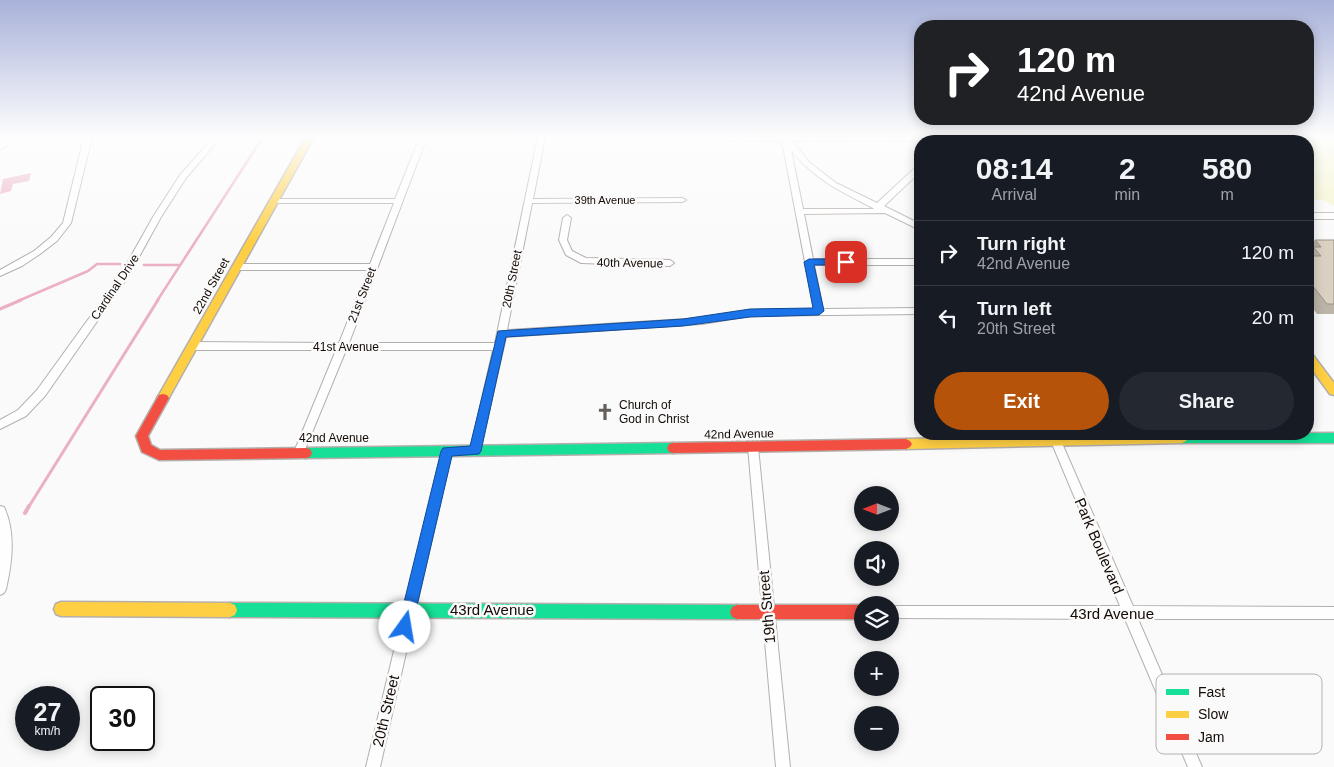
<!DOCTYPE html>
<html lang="en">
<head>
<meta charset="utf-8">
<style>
	:root { --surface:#171b24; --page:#242831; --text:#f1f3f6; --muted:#9ea1a6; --line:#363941; --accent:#b45309 }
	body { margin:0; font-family:Arial,sans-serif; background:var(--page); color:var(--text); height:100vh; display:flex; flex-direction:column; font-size:19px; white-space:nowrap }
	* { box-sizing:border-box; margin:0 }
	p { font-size:16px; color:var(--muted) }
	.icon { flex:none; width:28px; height:28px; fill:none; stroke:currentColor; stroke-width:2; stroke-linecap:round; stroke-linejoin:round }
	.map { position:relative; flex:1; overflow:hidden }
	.details { position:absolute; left:914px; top:135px; width:400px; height:305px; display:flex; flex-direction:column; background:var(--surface); border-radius:20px; box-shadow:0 2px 12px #0003 }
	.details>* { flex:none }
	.top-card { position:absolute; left:914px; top:20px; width:400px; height:105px; border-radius:20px; box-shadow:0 2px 12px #0003; background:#202124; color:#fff; overflow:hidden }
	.needle { width:32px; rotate:270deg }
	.buttons { position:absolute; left:854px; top:486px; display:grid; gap:10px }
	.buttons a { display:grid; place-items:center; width:45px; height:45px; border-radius:50%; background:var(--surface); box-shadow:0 2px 12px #0003; font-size:25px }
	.speed { position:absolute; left:15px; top:686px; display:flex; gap:10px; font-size:25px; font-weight:700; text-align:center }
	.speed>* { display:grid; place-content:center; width:65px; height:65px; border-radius:50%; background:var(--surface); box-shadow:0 2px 12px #0003; line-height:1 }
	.speed small { font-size:12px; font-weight:400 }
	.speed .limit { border:2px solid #111; border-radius:8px; background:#fff; color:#111 }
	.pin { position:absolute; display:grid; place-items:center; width:42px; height:42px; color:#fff; margin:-21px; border-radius:10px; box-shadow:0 2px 8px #0006 }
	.me { position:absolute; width:55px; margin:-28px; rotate:13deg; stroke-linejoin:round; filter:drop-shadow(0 0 4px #0008) }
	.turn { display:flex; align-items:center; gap:18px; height:105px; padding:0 20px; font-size:22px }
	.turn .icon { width:65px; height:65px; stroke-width:2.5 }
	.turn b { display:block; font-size:35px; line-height:42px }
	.eta { display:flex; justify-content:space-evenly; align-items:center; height:85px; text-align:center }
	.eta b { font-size:30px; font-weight:600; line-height:35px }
	.primary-button { display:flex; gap:10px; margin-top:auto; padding:10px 20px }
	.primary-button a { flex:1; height:58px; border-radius:30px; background:var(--accent); color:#fff; font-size:20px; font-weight:600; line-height:58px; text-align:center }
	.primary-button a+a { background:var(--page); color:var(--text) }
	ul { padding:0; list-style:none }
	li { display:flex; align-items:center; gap:15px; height:65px; padding:0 20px; border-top:1px solid var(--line) }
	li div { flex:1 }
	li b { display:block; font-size:19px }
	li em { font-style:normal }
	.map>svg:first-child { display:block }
</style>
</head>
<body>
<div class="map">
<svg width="1334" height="767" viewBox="0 0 1334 767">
	<rect width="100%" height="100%" fill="#fafafa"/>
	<polygon fill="#f3f3c7" points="1251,137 1334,137 1334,206 1323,200 1308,200 1308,141 1233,141 1233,139 1252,138"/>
	<polygon fill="#ebafc6" points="31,173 29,181 13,184 11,191 0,194 3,179"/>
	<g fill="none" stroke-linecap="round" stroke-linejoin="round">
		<g stroke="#ebafc6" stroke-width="2.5">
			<polyline points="144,265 179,265"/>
			<polyline points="18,301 88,271 97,264 120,264"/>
			<polyline points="157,301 263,137"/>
		</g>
		<g stroke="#ebafc6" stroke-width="3">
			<polyline points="0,309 21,300"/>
			<polyline points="28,508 158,300"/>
		</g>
		<polyline stroke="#ebafc6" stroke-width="4" points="25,513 29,506"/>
		<g stroke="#b5afac" stroke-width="2">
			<g id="street">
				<polygon points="10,137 18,137 0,150 0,144"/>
				<polygon points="84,137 92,137 71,223 57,241 40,254 22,266 0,276 0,270 34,251 51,237 63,223"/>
				<polygon points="214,137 221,137 186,178 161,217 128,277 45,396 26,416 0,429 0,420 18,410 37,390 121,274 153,217 180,175"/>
				<path d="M 420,137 L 427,137 L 349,343 L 495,343 L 538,137 L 545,137 L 533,199 L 682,198 L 686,200 L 682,202 L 532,203 L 507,330 L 702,318 L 750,310 L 814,309 L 782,141 L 663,139 L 660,137 L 1013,137 L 1014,138 L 1010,140 L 792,141 L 809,162 L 836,183 L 877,203 L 917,166 L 920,166 L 920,172 L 884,206 L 920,224 L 920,230 L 885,213 L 804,214 L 813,259 L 920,259 L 920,265 L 814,265 L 823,309 L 920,308 L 920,314 L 750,316 L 702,324 L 506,337 L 480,451 L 479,454 L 475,455 L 471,454 L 470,451 L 493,350 L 346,350 L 304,452 L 303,455 L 299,456 L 295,455 L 294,452 L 336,350 L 193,350 L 188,346 L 193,342 L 339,343 L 368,270 L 237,270 L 233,267 L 237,264 L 370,264 L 394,203 L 273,203 L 269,201 L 273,199 L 395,199 ZM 791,150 C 815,180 840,191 873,208 L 874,209 L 803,209 Z"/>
				<polygon points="1015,137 1142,137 1138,139 1019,139"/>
				<rect x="1308" y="213" width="26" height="6"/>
				<polygon points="567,215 571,218 567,240 572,251 586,258 670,260 674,263 670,266 581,263 566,255 559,240 563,218"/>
				<polygon points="1048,434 1058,434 1133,606 1334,607 1334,619 1138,619 1202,767 1188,767 1125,619 890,618 890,606 1120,606"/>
				<polygon points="753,443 757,444 758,447 790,767 776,767 748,447 749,444"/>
				<polygon points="447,447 451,448 452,451 380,767 366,767 442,451 443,448"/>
				<path d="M 0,506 L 4,507 C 16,533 12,563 6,589 L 4,593 L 0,595 Z"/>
			</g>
		</g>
		<g stroke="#b5afac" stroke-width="3">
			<g id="fast">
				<polygon points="1133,137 1141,137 1145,141 1137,141"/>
				<polygon points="1334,433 1334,443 1182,443 1178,441 1176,438 1180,434"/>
				<polygon points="673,443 677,444 679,448 677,452 673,453 306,458 302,457 300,453 302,449 306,448"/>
				<polygon points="230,603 737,605 742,607 744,612 742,617 737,619 230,617 225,615 223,610 225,605"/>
			</g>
		</g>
		<g stroke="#b5afac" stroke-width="3">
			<g id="slow">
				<polygon points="306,137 314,137 167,401 159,401 157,398 159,395"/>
				<polygon points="1308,353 1312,354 1334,383 1334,395 1330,394 1308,364"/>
				<polygon points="1154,434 1184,434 1188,438 1186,441 1182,443 906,449 902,447 900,444 902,441 906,439"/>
				<polygon points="61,602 230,603 235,605 237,610 235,615 230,617 61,616 56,614 54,609 56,604"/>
			</g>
		</g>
		<g stroke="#b5afac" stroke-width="3">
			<g id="jam">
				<polygon points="163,394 167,395 169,398 148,436 151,445 160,450 306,448 310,449 312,453 310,457 306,458 159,460 142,452 136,436 159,395"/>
				<polygon points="906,439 910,441 912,444 910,447 906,449 673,453 669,452 667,448 669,444 673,443"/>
				<polygon points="737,605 862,605 862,619 737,619 732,617 730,612 732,607"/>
			</g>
		</g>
		<use href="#street" fill="#fefefe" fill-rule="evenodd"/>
		<use href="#fast" fill="#16e098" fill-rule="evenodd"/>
		<use href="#slow" fill="#ffcf43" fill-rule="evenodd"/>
		<use href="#jam" fill="#f24e42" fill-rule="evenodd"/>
	</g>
	<polygon fill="#bbb4a7" points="1315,240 1334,240 1334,314 1317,314 1308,302 1308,249"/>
	<polygon fill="#dad1c2" stroke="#999288" points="1315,240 1334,240 1334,304 1327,304 1308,280 1308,256 1321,256 1313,247 1321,247"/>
	<linearGradient id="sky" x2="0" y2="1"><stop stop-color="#a9b2da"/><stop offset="0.56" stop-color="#fdfdfd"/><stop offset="1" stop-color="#fdfdfd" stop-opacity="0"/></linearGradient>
	<rect width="1334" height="244" fill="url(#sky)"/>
	<polygon fill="#1a73e8" stroke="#114b97" points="809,259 846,259 851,262 846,265 814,265 824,311 819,315 750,317 683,326 506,337 481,451 479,454 452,456 412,627 410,632 405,634 400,632 398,627 441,451 443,448 470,446 498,331 683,319 750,309 813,308 804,262"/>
	<defs>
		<g id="church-bare" transform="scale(1.35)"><path d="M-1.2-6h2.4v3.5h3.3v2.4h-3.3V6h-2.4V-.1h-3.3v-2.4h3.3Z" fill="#645e5b" stroke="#fafafa" stroke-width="2.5" paint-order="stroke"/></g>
	</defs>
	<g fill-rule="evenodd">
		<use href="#church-bare" x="605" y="412"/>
	</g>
	<g text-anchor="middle" stroke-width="5" stroke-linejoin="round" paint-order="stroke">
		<g font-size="11" fill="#140a05" stroke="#fafafa">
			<text x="605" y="204">39th Avenue</text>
		</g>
		<g font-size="12" fill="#140a05" stroke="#fafafa">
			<text transform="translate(630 263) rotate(1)" y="4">40th Avenue</text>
			<text transform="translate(512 279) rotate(-79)" y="4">20th Street</text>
			<text transform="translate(211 286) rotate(-61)" y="4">22nd Street</text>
			<text transform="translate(115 287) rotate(-56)" y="4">Cardinal Drive</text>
			<text transform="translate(362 295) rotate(-69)" y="4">21st Street</text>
			<text x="346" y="351">41st Avenue</text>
			<text transform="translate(739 434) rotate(-1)" y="4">42nd Avenue</text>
			<text x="334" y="442">42nd Avenue</text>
		</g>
		<g font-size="12" fill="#140a05" stroke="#fafafa" text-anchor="start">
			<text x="619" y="409">Church of<tspan x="619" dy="14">God in Christ</tspan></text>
		</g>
		<g font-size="15" fill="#140a05" stroke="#fafafa">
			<text transform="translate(1099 546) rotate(67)" y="5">Park Boulevard</text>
			<text transform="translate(767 607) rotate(-95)" y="5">19th Street</text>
			<text x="492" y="615">43rd Avenue</text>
			<text x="1112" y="619">43rd Avenue</text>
			<text transform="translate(386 711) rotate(-77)" y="5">20th Street</text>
		</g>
	</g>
	<rect x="1156" y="674" width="166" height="80" rx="8" fill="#fafafa" stroke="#b5b2b0" stroke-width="1"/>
	<rect x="1166" y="689" width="23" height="6" fill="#16e098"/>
	<rect x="1166" y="711" width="23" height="7" fill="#ffcf43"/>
	<rect x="1166" y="734" width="23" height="6" fill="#f24e42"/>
	<g font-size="14" fill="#140a05">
		<text x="1198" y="697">Fast</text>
		<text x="1198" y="719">Slow</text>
		<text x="1198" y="742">Jam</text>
	</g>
</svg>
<div class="buttons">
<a><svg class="needle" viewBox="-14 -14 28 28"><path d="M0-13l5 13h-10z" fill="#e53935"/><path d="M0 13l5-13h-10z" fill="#9ea1a6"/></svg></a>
<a><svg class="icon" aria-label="sound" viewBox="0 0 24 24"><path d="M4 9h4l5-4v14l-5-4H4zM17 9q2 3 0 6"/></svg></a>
<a><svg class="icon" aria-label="layers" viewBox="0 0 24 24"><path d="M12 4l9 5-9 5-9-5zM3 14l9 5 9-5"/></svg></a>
<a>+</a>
<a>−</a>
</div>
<div class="speed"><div>27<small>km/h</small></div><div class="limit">30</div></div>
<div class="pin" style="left:846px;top:262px;background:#d93025"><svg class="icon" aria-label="arrive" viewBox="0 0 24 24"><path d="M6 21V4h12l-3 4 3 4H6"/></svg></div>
<svg class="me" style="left:405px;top:627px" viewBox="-20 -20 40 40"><circle r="19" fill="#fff"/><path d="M0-13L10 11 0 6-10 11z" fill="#1a73e8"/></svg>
<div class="top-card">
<div class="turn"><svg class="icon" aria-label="right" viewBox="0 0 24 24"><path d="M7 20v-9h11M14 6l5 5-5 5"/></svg><div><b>120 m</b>42nd Avenue</div></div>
</div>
<section class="details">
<div class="eta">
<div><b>08:14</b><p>Arrival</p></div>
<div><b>2</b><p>min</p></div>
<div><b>580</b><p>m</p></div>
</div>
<ul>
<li><svg class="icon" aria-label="right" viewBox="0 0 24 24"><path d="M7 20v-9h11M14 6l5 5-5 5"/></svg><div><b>Turn right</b><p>42nd Avenue</p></div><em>120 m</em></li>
<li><svg class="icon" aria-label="left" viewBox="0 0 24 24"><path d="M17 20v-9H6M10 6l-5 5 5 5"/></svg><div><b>Turn left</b><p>20th Street</p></div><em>20 m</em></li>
</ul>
<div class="primary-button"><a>Exit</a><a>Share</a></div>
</section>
</div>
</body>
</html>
